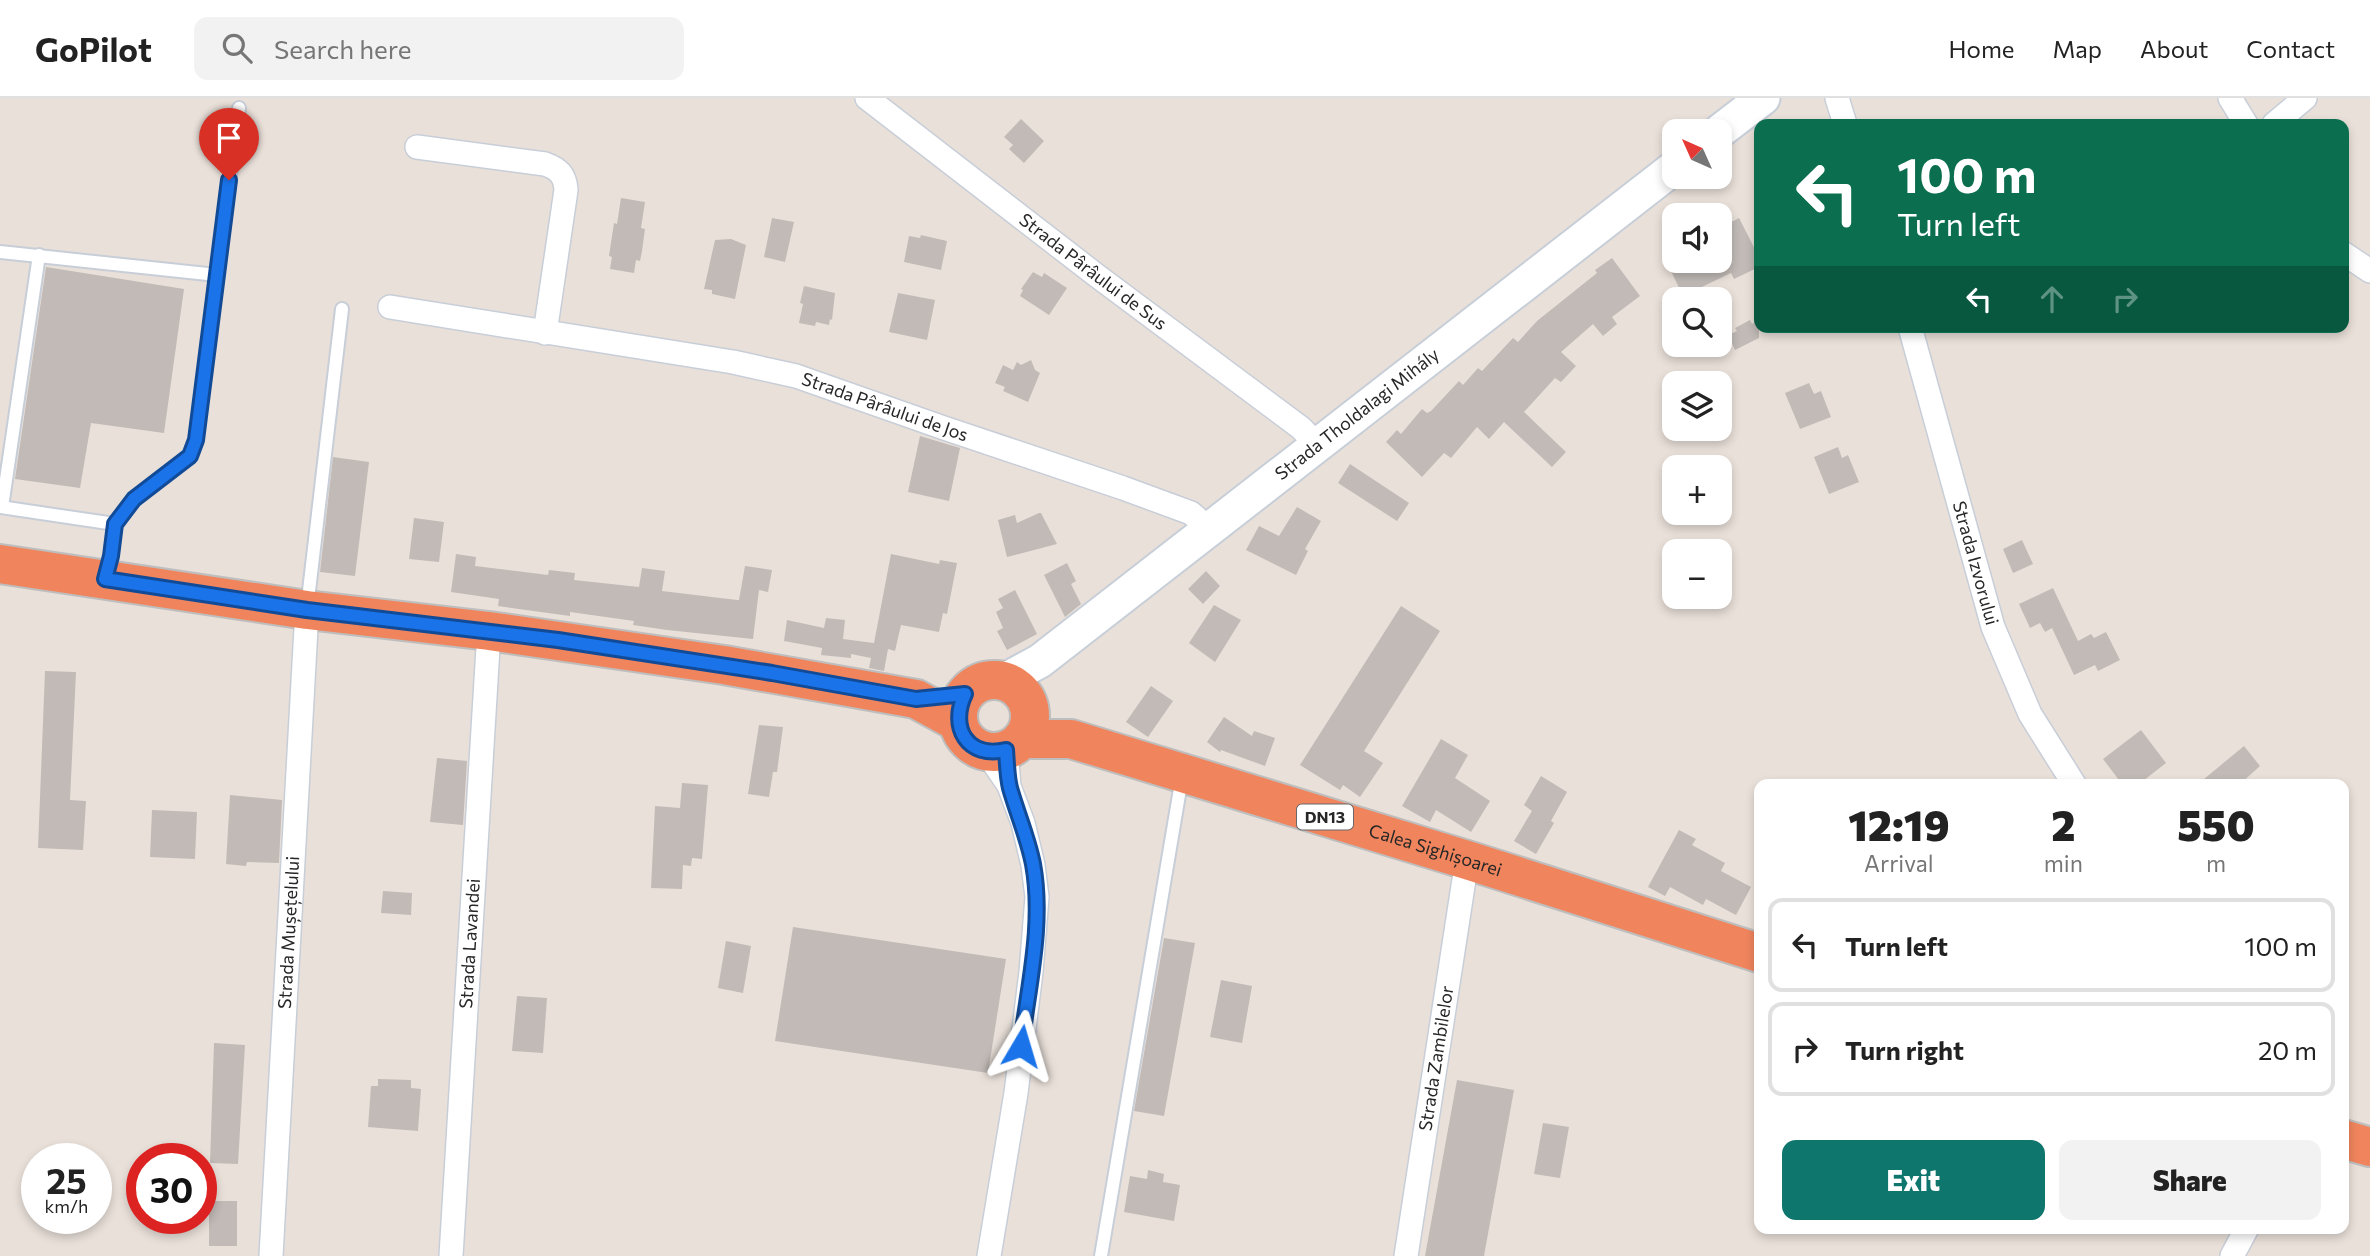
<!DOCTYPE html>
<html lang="en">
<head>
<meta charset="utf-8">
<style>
	:root { --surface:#fff; --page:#f2f2f2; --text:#222; --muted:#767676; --line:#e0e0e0; --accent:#0f766e }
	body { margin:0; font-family:Commissioner,sans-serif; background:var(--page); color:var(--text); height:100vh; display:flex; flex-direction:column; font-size:26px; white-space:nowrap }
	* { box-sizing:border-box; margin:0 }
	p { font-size:23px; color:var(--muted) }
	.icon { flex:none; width:38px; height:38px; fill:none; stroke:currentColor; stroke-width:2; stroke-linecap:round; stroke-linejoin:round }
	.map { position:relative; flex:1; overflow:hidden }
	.drawer { position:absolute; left:1754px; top:681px; width:595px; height:455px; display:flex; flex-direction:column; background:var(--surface); border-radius:14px; box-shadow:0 4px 10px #0003 }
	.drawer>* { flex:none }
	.guide { position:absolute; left:1754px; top:21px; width:595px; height:214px; border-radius:14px; box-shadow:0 4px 10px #0003; background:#0b6e4f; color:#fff; overflow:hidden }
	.needle { width:46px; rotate:315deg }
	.controls { position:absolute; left:1662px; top:21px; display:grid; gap:14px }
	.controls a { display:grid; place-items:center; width:70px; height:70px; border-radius:14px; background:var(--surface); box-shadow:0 4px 10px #0003; font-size:35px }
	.speed { position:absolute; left:21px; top:1045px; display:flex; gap:14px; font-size:35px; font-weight:700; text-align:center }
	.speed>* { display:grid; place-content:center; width:91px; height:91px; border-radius:50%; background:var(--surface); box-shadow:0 4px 10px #0003; line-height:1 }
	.speed small { font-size:18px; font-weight:400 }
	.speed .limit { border:10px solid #d22; background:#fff; color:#111 }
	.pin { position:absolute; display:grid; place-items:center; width:60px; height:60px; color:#fff; margin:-72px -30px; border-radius:50% 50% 50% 0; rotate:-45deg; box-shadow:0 0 7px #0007 }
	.pin .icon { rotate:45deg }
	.me { position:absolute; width:77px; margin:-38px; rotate:7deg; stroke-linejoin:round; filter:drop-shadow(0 0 5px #0008) }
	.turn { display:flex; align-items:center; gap:24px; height:147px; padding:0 28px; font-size:32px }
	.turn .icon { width:91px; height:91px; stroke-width:2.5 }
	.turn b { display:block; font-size:49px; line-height:60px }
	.lanes { display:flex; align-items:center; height:66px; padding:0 28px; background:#0003; justify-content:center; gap:35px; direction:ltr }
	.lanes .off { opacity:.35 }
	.eta { display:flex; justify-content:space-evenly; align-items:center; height:119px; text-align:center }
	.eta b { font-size:42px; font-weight:800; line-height:49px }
	.button { display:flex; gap:14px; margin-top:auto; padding:14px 28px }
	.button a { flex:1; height:80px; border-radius:14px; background:var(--accent); color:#fff; font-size:28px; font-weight:800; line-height:80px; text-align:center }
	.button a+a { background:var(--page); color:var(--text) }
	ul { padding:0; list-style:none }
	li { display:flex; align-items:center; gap:21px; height:94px; margin:0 14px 10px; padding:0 14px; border:4px solid var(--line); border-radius:14px }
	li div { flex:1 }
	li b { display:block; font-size:26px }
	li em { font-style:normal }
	header { display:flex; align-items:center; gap:42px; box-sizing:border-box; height:98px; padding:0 35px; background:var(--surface); border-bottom:2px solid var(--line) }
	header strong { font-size:33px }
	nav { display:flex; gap:38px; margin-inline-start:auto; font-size:24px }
	.search { width:490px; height:63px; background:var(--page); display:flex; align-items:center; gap:18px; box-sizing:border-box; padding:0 24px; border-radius:14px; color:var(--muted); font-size:26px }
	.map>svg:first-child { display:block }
</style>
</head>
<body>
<header>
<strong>GoPilot</strong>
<div class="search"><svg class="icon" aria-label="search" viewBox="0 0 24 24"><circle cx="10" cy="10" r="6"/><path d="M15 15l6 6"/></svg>Search here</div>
<nav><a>Home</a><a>Map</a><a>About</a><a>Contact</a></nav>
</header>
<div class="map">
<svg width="2370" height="1158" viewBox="0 0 2370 1158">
	<rect width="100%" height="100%" fill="#e9e0d9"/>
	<g fill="#c1bab6">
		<polygon points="1021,21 1044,43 1024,65 1009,51 1013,47 1004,39"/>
		<polygon points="621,100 645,104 641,130 645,131 642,153 640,163 636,162 634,175 610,171 612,159 609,158 614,125 617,126"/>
		<polygon points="772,120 794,124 785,164 764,159"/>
		<polygon points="1739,120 1759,159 1759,169 1734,181 1731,175 1683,198 1671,173 1678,169 1675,163 1720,163 1720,130"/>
		<polygon points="921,137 947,143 941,172 904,164 909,138 920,140"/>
		<polygon points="731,141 746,147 735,201 712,196 712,192 704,191 715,142"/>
		<polygon points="1612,160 1640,198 1612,219 1617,226 1603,238 1593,226 1561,254 1576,268 1561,284 1555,280 1524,314 1566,354 1552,369 1504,324 1489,341 1477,329 1451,360 1444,355 1422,379 1386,344 1397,332 1401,336 1422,311 1427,315 1431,313 1459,283 1463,287 1478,270 1482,273 1513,240 1518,244 1537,223 1597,175 1595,172"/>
		<polygon points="46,169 184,191 164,335 91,325 80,390 15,381"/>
		<polygon points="1033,174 1042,179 1044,175 1067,190 1049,217 1020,198 1023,192 1021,191"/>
		<polygon points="804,188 835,195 832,222 830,221 829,227 816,224 815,228 799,225 803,206 800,205"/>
		<polygon points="898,195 935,202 927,242 889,234"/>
		<polygon points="1750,222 1752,226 1759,222 1759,240 1735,252 1728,237 1737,233 1735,230"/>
		<polygon points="1031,262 1035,272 1040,275 1028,304 1003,293 1005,289 995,285 1003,267 1013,272 1017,264 1021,267"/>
		<polygon points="1809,285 1814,296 1821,293 1831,319 1800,331 1785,295"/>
		<polygon points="920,338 960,350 949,403 908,394"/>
		<polygon points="1838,349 1842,360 1848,357 1859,384 1829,396 1814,359"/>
		<polygon points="333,359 369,364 355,478 320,474"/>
		<polygon points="1350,366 1409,405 1397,423 1338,385"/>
		<polygon points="1297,409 1321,423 1305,451 1308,453 1296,477 1246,452 1259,428 1279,438"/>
		<polygon points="1039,415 1041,415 1057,446 1007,459 998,422 1015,417 1017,425"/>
		<polygon points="414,420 444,424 439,464 409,461"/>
		<polygon points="2022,442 2033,466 2013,475 2003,451"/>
		<polygon points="456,456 476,459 475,468 548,477 549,472 575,475 574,482 639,489 642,470 665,473 662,493 737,502 739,502 745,468 772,472 768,494 759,492 753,541 667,532 633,527 634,523 570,514 570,518 498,508 499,501 451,494"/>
		<polygon points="891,456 939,466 940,462 957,465 947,516 943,515 939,534 901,527 895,553 888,551 884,573 869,570 871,560 851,556 851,560 821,557 822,550 784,543 787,522 824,530 826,520 845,522 843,541 874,545"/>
		<polygon points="1067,465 1076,483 1071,486 1081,506 1065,519 1044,477"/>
		<polygon points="1206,473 1220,488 1203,506 1188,491"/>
		<polygon points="2053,490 2078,543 2091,536 2094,540 2106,534 2120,562 2098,573 2095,567 2074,577 2052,530 2045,534 2040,525 2030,530 2019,506"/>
		<polygon points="1015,492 1037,536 1007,552 997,533 1003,530 996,514 1003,510 998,501"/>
		<polygon points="1214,507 1241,522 1215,564 1189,545"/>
		<polygon points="1401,508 1440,533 1364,653 1383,665 1360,699 1343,687 1340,692 1300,667"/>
		<polygon points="45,573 76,574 70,702 86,703 83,752 38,750"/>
		<polygon points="1151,588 1173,603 1148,639 1126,624"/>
		<polygon points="1224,619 1252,638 1254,633 1275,640 1265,668 1221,652 1220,654 1207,644"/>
		<polygon points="759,627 783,629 777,674 773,674 769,699 748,696"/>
		<polygon points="2141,632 2166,665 2139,686 2122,686 2103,661"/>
		<polygon points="1441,641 1468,657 1455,680 1490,703 1471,734 1436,712 1430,724 1402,708"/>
		<polygon points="2244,648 2260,668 2240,686 2198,686"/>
		<polygon points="437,660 467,663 463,727 430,724"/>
		<polygon points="1541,678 1567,694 1551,723 1554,725 1536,756 1514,743 1532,713 1524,707"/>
		<polygon points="682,685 708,687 702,761 692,760 691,768 683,767 682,791 651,790 655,708 680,710"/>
		<polygon points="230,697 282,702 279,765 247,764 246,768 226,766"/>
		<polygon points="152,712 197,714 195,761 150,759"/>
		<polygon points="1679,732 1696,741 1692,747 1725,765 1721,773 1751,789 1736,817 1706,801 1703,807 1670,789 1665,798 1648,789"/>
		<polygon points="383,793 412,795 411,817 381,815"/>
		<polygon points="793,829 1006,861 988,975 775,943"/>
		<polygon points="1164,840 1195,845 1164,1018 1134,1013"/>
		<polygon points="726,843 751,848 743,895 718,890"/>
		<polygon points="1221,882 1252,888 1242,945 1210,939"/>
		<polygon points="517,898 547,900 543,955 512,953"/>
		<polygon points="214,945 245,947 238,1066 210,1065"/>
		<polygon points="378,981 411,982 411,990 421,991 418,1033 368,1029 371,988 378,988"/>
		<polygon points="1457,982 1514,992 1484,1158 1425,1158"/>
		<polygon points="1543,1025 1569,1029 1560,1080 1534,1076"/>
		<polygon points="1148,1072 1164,1076 1163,1084 1180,1087 1174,1123 1124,1114 1130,1078 1147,1081"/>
		<rect x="209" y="1103" width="28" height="45"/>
	</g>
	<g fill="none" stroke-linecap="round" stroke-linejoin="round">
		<g stroke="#c8ced8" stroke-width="16">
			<g id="lane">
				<polyline points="0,154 217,177"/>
				<polyline points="0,409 115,426"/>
				<polyline points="2,409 39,157"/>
				<polyline points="105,479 111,458 115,426 134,401 190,357 196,342 239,10"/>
				<polyline points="307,510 342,211"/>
				<polyline points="1101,1158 1182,679"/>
			</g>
		</g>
		<g stroke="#c8ced8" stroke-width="26">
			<g id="street">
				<path id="s1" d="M 867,0 L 1096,177 L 1301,330 L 1317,347"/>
				<polyline points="1837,0 1845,26"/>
				<polyline points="2230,0 2246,26"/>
				<polyline points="2274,26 2305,0"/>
				<path d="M 417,49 L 545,66 C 559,71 565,77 566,92 L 545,235"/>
				<polyline points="2343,155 2370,173"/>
				<path id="s2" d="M 390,209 L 733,264 L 796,278 L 944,330 L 1123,390 L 1191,415 L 1209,431"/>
				<path id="s3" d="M 1910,229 L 1993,529 L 2030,616 L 2074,686"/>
				<polyline points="986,654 1008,686"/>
				<path id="s4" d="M 271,1158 L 307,512"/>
				<path id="s5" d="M 451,1158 L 489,533"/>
				<polyline points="989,1158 1016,995 1031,874 1037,799 1033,767 1023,725 1009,688 1006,652"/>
				<path id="s6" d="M 1406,1158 L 1467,762"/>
				<polyline points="2232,1158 2247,1130"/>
			</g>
		</g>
		<g stroke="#c8ced8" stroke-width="37">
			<g id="secondary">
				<polyline points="1720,33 1763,0"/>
				<path id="s7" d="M 1003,583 L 1040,563 L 1675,69"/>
			</g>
		</g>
		<g stroke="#bebebe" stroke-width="42">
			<g id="highway">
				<polyline points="0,466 307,512 489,533 724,567 916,601 958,624"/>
				<circle cx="994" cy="618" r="36"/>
				<path id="s8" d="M 1022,641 L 1071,641 L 1467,762 L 1759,855"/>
				<polyline points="2343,1041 2370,1049"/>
			</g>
		</g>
		<use href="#lane" stroke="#fff" stroke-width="12"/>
		<use href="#street" stroke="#fff" stroke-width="23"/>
		<use href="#secondary" stroke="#fff" stroke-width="33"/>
		<use href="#highway" stroke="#f0855d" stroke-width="38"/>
	</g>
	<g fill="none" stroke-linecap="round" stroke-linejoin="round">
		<g stroke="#114b97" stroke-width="18">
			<path id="route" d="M 229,82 L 196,342 L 190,358 L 134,401 L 115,426 L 111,458 L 105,481 L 307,512 L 558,542 L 772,575 L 916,601 L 965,596 C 949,629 967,661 1006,652 C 1007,664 1007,678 1010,690 C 1017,715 1028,740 1033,766 C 1044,826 1028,889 1021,948"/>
		</g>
		<use href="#route" stroke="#1a73e8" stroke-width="12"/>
	</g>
	<g text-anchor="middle" stroke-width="7" stroke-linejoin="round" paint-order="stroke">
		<rect fill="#fff" stroke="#686868" stroke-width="2" x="1297" y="706.5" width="56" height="25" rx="5"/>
		<g font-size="16" font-weight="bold" fill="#272727">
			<text x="1325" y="725">DN13</text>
		</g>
		<g font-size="18" fill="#272727" stroke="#fff">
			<text dy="6" stroke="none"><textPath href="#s1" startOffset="285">Strada Pârâului de Sus</textPath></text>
			<text dy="6" stroke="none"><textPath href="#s2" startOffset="506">Strada Pârâului de Jos</textPath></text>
			<text dy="6" stroke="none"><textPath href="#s7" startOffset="444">Strada Tholdalagi Mihály</textPath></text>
			<text dy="6" stroke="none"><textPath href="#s3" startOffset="245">Strada Izvorului</textPath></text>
			<text dy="6" stroke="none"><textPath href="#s8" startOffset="430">Calea Sighișoarei</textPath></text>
			<text dy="6" stroke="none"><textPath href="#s4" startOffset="324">Strada Mușețelului</textPath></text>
			<text dy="6" stroke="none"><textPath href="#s5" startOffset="313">Strada Lavandei</textPath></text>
			<text dy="6" stroke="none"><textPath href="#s6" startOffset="200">Strada Zambilelor</textPath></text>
		</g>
	</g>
</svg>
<div class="controls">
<a><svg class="needle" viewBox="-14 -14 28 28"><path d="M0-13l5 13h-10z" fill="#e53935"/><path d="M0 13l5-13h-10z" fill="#767676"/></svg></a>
<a><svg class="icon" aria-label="sound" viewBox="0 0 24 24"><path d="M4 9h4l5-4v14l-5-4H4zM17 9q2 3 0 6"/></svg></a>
<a><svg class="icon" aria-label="search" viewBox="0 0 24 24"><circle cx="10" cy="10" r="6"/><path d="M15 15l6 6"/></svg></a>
<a><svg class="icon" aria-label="layers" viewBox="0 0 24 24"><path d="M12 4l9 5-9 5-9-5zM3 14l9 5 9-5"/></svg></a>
<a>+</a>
<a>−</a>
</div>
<div class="speed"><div>25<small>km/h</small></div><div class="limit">30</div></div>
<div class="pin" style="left:229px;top:82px;background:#d93025"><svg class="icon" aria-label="arrive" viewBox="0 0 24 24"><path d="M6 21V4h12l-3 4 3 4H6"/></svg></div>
<svg class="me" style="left:1021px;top:948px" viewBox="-20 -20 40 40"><path d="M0-17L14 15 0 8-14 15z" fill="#1a73e8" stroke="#fff" stroke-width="4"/></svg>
<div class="guide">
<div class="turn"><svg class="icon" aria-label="left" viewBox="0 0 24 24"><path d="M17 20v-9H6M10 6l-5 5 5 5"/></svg><div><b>100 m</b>Turn left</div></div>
<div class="lanes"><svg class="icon" aria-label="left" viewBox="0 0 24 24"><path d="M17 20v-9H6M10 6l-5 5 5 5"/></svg><svg class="icon off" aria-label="ahead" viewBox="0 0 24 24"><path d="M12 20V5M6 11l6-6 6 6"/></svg><svg class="icon off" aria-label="right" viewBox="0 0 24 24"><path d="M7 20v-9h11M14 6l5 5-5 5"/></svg></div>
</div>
<section class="drawer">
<div class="eta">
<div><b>12:19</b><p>Arrival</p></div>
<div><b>2</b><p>min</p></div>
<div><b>550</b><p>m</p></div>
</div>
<ul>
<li><svg class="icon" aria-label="left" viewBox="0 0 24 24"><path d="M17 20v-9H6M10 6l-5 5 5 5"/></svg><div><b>Turn left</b></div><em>100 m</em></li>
<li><svg class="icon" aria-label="right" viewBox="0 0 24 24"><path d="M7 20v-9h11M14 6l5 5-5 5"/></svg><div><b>Turn right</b></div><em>20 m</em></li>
</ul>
<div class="button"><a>Exit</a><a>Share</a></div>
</section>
</div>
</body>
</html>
